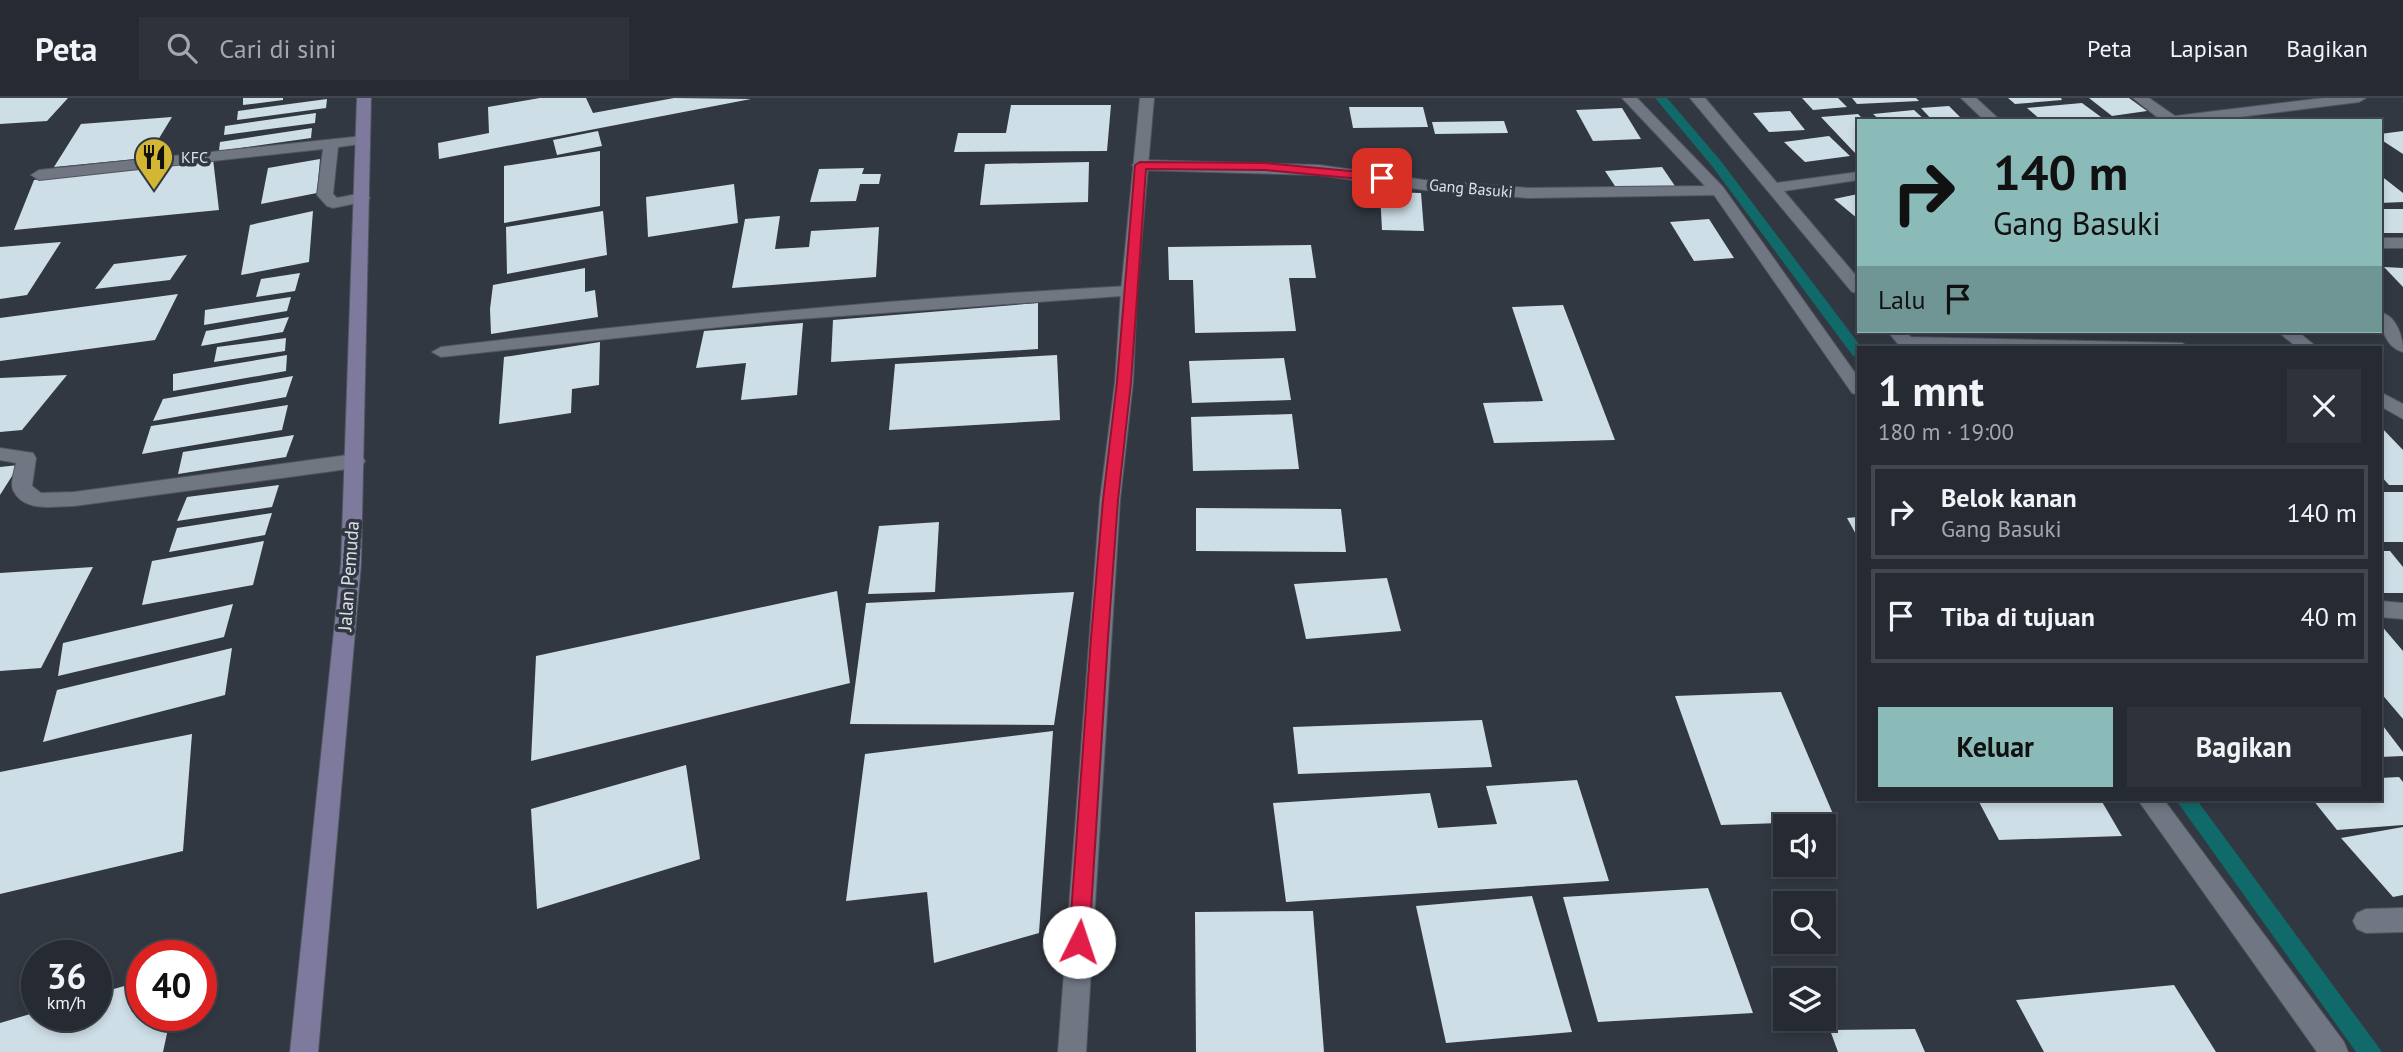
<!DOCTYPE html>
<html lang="id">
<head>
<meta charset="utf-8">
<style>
	:root { --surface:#262a32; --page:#2e323a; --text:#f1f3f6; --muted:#a4a7ac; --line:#42464d; --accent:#8bbbb9 }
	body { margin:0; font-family:"PT Sans",sans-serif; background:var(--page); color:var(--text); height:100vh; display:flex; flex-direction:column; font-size:26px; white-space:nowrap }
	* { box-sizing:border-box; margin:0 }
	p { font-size:23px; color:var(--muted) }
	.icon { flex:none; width:38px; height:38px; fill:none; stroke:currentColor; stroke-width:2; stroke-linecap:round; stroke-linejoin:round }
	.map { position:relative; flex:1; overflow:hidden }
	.details { position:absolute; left:1857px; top:248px; width:525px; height:455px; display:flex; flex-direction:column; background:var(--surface); border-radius:0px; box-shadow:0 4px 10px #0003,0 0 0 2px var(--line) }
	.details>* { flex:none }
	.banner { position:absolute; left:1857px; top:21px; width:525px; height:214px; border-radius:0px; box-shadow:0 4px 10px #0003,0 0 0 2px var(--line); background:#8bbbb9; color:#111; overflow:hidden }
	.buttons { position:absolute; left:1773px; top:716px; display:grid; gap:14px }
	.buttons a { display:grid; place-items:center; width:63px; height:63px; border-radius:0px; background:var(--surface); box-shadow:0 4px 10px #0003,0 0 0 2px var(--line); font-size:35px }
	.speed { position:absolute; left:21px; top:842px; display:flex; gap:14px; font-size:35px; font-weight:700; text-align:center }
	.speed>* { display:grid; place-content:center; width:91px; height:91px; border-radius:50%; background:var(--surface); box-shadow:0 4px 10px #0003,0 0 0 2px var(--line); line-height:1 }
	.speed small { font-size:18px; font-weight:400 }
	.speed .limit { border:10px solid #d22; background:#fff; color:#111 }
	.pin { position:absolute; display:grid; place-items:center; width:60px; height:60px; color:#fff; margin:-30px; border-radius:14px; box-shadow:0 4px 10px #0006 }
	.me { position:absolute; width:77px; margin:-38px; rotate:4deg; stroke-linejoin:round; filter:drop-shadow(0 0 5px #0008) }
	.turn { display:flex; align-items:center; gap:24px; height:147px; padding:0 21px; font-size:32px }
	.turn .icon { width:91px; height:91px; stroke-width:2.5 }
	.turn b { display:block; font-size:49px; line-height:60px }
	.then { display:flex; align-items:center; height:66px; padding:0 21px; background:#0003; gap:14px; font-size:26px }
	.round { display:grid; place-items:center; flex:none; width:74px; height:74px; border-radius:0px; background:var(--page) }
	.summary { display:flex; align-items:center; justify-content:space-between; height:119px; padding:0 21px }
	h1 { font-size:42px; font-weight:700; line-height:52px }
	.action { display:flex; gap:14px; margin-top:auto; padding:14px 21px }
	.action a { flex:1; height:80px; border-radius:0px; background:var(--accent); color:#111; font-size:28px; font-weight:700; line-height:80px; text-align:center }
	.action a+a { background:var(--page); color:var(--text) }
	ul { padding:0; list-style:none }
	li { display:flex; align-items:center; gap:21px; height:94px; margin:0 14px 10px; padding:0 7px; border:4px solid var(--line); border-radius:0px }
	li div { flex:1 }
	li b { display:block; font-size:26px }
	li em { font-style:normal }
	header { display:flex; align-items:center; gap:42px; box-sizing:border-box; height:98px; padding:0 35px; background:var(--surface); border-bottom:2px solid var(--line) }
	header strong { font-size:33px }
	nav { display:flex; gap:38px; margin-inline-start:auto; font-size:24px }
	.search { width:490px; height:63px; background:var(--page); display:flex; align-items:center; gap:18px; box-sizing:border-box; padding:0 24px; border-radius:0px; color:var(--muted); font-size:26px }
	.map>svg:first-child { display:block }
</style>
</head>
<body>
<header>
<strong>Peta</strong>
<div class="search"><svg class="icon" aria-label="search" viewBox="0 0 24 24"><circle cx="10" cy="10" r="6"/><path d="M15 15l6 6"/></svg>Cari di sini</div>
<nav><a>Peta</a><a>Lapisan</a><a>Bagikan</a></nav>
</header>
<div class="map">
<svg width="2403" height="954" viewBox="0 0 2403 954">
	<rect width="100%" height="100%" fill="#323842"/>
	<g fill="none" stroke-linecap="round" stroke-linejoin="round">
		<g fill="#116a6a" fill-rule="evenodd">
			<polygon points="1655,0 1667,0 1720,62 1862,250 1858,250 1858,259 1853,258 1712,68"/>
			<polygon points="2176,702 2197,702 2382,954 2356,954"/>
		</g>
	</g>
	<g fill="#cedee6">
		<polygon points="0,0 68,0 47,23 0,26"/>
		<polygon points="243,0 283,0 283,2 243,7"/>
		<polygon points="540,0 586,0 593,15 674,0 751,1 439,61 438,45 489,35 488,9"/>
		<polygon points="1802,0 1838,0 1847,9 1813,12"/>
		<polygon points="1852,0 1916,0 1919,3 1857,6"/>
		<polygon points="2008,0 2061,0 2062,2 2015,6"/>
		<polygon points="2089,0 2129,0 2147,13 2112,18"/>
		<polygon points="327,1 326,10 237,22 238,13"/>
		<polygon points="2082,5 2101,19 2042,23 2027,10"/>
		<polygon points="1011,7 1111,7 1107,53 954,54 958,35 1006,35"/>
		<polygon points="1949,8 1964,23 1933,23 1921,10"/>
		<polygon points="1349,9 1423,9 1428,29 1353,30"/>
		<polygon points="1622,10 1641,41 1593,43 1576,12"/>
		<polygon points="1914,12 1926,23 1881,23 1873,16"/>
		<polygon points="1790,13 1805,32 1769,34 1753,15"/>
		<polygon points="316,15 315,25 224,37 225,28"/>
		<polygon points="1858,16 1865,23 1858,23 1858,55 1855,55 1821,19"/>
		<polygon points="172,19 147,60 54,69 81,26"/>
		<polygon points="1504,23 1508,35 1435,36 1432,24"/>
		<polygon points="312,30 311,40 219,53 220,44"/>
		<polygon points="598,33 602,48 557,57 553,42"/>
		<polygon points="2403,33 2403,56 2380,41 2380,36"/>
		<polygon points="1829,38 1850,58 1805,64 1784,44"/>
		<polygon points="600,53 600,108 504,125 504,68"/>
		<polygon points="213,61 219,112 14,132 34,82"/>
		<polygon points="320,61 317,95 261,106 268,70"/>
		<polygon points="1089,64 1088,104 980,107 985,66"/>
		<polygon points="1662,69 1675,88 1617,91 1605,73"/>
		<polygon points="864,70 862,76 881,76 879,86 860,86 856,103 810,104 819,71"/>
		<polygon points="2380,77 2403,95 2403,104 2380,105"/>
		<polygon points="734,86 738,125 648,139 646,99"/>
		<polygon points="1380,94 1421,95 1424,133 1382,132"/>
		<polygon points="1858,96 1858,121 1834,101"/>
		<rect x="2380" y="111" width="23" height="24"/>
		<polygon points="313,113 309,164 241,177 250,127"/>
		<polygon points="603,113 607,157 507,176 506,129"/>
		<polygon points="780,118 775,151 809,149 811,133 879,129 876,179 732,190 745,121"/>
		<polygon points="1709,121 1734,160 1694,163 1670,124"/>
		<polygon points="61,144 27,197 0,201 0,149"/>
		<polygon points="1311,147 1316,180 1289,180 1296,233 1195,235 1193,182 1169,182 1168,149"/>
		<polygon points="187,157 170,182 95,191 114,166"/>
		<polygon points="2384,169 2403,170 2403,189"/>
		<polygon points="585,170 585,194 595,192 598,219 491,236 490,211 493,187"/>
		<polygon points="300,175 295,193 256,199 261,181"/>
		<polygon points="178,196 155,242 0,263 0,220"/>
		<polygon points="291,199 287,213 204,227 205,212"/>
		<polygon points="1038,205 1038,251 831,264 833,222"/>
		<polygon points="1563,207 1615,342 1494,345 1483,305 1543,303 1512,209"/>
		<polygon points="289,219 283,234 201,248 206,233"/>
		<polygon points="803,225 797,297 741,302 746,265 696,270 704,233"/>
		<polygon points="286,240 285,253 214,264 217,249"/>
		<polygon points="600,244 599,287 572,291 571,315 499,326 504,259"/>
		<polygon points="287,257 286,273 173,293 173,276"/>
		<polygon points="1057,257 1060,322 889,332 895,266"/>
		<polygon points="1284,260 1291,302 1192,305 1189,263"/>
		<polygon points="67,277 22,332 0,334 0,280"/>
		<polygon points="293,278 286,299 153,323 163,301"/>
		<polygon points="288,307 282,332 142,356 151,328"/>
		<polygon points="1292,316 1299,371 1193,373 1191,319"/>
		<polygon points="2380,328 2403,352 2403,387 2389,387 2380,377"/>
		<polygon points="294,337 286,359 178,376 183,354"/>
		<polygon points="19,367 0,397 0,369"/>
		<polygon points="279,387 272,409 177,423 187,399"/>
		<rect x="2380" y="394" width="23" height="50"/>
		<polygon points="1196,410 1341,411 1346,454 1196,453"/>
		<polygon points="272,415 265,437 169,454 177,430"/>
		<polygon points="1858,419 1858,440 1847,420"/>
		<polygon points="939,424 935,494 868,496 879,428"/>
		<polygon points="264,443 253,487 142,507 152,463"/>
		<polygon points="2380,453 2390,453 2403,469 2403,495 2380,495"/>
		<polygon points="93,469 41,570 0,573 0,475"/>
		<polygon points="1387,480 1401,533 1306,541 1294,486"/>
		<polygon points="837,493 850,585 531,663 536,558"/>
		<polygon points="1074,494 1054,627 850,626 866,505"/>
		<polygon points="233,506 224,539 58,578 63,545"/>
		<polygon points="2380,526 2403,553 2403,621 2380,594"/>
		<polygon points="232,550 225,597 43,644 57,592"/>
		<polygon points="1781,594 1836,723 1721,727 1675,598"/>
		<polygon points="1482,622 1492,669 1298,676 1293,629"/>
		<polygon points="2380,624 2403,654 2403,658 2380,659"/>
		<polygon points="1053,633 1039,835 934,865 927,794 846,803 865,656"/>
		<polygon points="192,636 183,753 0,796 0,674"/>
		<polygon points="686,667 700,761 537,811 531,711"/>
		<polygon points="2399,679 2403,684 2403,727 2337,732 2313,702 2380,702 2380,680"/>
		<polygon points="1577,682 1609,783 1286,804 1273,705 1430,695 1438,730 1497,726 1486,688"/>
		<polygon points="1978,702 2101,702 2122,738 1999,742"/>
		<polygon points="2403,729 2403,797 2393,799 2341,740"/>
		<polygon points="1708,790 1753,915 1598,924 1563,799"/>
		<polygon points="1532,798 1572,934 1446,945 1416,808"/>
		<polygon points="1313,813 1324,954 1196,954 1195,814"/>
		<polygon points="142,883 142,917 171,917 163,954 0,954 0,925 37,914 37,917 96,917 96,896"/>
		<polygon points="2174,887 2216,954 2044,954 2016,902"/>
		<polygon points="1915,931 1925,954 1838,954 1830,932"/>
	</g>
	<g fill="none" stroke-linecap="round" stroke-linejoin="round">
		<g stroke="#50555e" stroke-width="2">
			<polygon id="service" points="363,38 368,39 370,42 368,45 338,49 333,96 337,100 362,95 370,100 367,103 333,110 327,108 317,97 323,51 39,82 31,77 39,72"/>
		</g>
		<g stroke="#50555e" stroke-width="2">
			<g id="minor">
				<polygon points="1622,0 1637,0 1723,89 1858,279 1858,297 1852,295 1714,97 1528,100 1424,92 1319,77 1140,72 1132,67 1140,62 1319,67 1424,82 1528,90 1705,88"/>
				<polygon points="1690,0 1705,0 1777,85 1858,74 1858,82 1784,93 1858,180 1858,195 1852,194"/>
				<polygon points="1961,0 1976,0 2001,23 1985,23"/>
				<polygon points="2133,0 2149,0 2175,18 2324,0 2366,0 2359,4 2207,23 2162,23"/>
				<rect x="2380" y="140" width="23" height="10"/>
				<path d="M 1129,188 L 1137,193 L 1135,197 L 785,222 L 441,259 L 432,254 L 441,249 C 670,222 899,200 1129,188 Z"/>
				<path d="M 2380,214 C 2397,218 2403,239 2403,254 C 2386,250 2380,229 2380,214 Z"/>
				<polygon points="1887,233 1905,233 1911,239 2182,245 2191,250 1906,249 1900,248"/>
				<polygon points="2277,233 2297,233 2318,250 2298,250"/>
				<polygon points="2380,294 2403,306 2403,321 2380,308"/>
				<path d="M 0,350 L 33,355 L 36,360 L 32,388 L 41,395 L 74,394 L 355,356 L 362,358 L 365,363 L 362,368 L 355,370 L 74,408 C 54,408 24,415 13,392 C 10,385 15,372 16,365 L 0,362 Z"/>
				<polygon points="2380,503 2403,505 2403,521 2380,519"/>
				<polygon points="2138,702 2164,702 2344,944 2348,954 2317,954"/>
				<polygon points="2403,810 2403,834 2366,835 2357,831 2353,823 2357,815 2366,811"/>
			</g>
		</g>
		<g stroke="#50555e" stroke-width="2">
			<polygon id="tertiary" points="1140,0 1154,0 1137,193 1133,284 1120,402 1086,954 1058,954 1100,402 1115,284 1121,193"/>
		</g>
		<g stroke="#50555e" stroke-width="2">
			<polygon id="secondary" points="357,0 371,0 361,466 318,954 290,954 341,466"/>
		</g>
		<use href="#service" fill="#707783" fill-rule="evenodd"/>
		<use href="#minor" fill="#707783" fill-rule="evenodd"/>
		<use href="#tertiary" fill="#707783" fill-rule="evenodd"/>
		<use href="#secondary" fill="#7d7a9e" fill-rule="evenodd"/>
	</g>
	<polygon fill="#e11d48" stroke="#92132f" stroke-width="2" points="1140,64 1265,65 1382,76 1388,80 1382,83 1265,72 1146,71 1131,284 1118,402 1108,540 1089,844 1086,850 1079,853 1072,850 1069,844 1091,540 1103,402 1117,284 1135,67"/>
	<defs>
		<g id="restaurant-pin" transform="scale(2.0125)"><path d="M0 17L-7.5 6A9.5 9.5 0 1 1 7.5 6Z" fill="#d4b635" stroke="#323842"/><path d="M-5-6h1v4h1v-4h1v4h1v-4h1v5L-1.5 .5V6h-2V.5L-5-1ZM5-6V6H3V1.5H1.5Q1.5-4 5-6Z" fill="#111"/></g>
	</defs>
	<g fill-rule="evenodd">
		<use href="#restaurant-pin" x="154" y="59"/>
	</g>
	<g text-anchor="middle" stroke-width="7" stroke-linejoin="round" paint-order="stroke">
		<g font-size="16" fill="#dce0e7" stroke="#323842" text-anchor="start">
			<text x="181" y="65">KFC</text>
		</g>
		<g font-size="16" fill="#dce0e7" stroke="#323842">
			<text transform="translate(1471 90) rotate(5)" y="6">Gang Basuki</text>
		</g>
		<g font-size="19" fill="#dce0e7" stroke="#323842">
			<text transform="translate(348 478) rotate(-86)" y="7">Jalan Pemuda</text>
		</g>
	</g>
</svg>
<div class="buttons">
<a><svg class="icon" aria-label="sound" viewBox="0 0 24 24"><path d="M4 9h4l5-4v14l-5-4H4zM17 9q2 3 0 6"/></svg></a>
<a><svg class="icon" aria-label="search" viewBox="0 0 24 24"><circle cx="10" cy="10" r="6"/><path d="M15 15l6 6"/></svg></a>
<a><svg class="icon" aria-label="layers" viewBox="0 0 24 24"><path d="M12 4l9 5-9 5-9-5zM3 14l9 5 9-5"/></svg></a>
</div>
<div class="speed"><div>36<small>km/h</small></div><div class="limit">40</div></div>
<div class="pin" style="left:1382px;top:80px;background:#d93025"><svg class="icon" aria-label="arrive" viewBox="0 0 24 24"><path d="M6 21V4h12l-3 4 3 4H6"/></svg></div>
<svg class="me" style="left:1079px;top:844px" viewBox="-20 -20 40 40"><circle r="19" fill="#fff"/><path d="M0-13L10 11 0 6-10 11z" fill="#e11d48"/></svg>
<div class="banner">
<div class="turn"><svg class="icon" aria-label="right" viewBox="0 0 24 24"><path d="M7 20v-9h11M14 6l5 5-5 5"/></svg><div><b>140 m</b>Gang Basuki</div></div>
<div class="then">Lalu<svg class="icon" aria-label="arrive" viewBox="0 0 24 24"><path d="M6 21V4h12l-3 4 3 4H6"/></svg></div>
</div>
<section class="details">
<div class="summary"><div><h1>1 mnt</h1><p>180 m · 19:00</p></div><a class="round"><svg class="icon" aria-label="close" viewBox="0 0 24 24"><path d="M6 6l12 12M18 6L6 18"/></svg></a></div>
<ul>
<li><svg class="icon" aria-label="right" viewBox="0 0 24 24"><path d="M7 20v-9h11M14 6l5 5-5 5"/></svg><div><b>Belok kanan</b><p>Gang Basuki</p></div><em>140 m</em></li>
<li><svg class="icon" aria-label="arrive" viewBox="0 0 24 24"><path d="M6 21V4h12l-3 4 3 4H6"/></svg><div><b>Tiba di tujuan</b></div><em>40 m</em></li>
</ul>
<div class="action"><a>Keluar</a><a>Bagikan</a></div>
</section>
</div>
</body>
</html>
